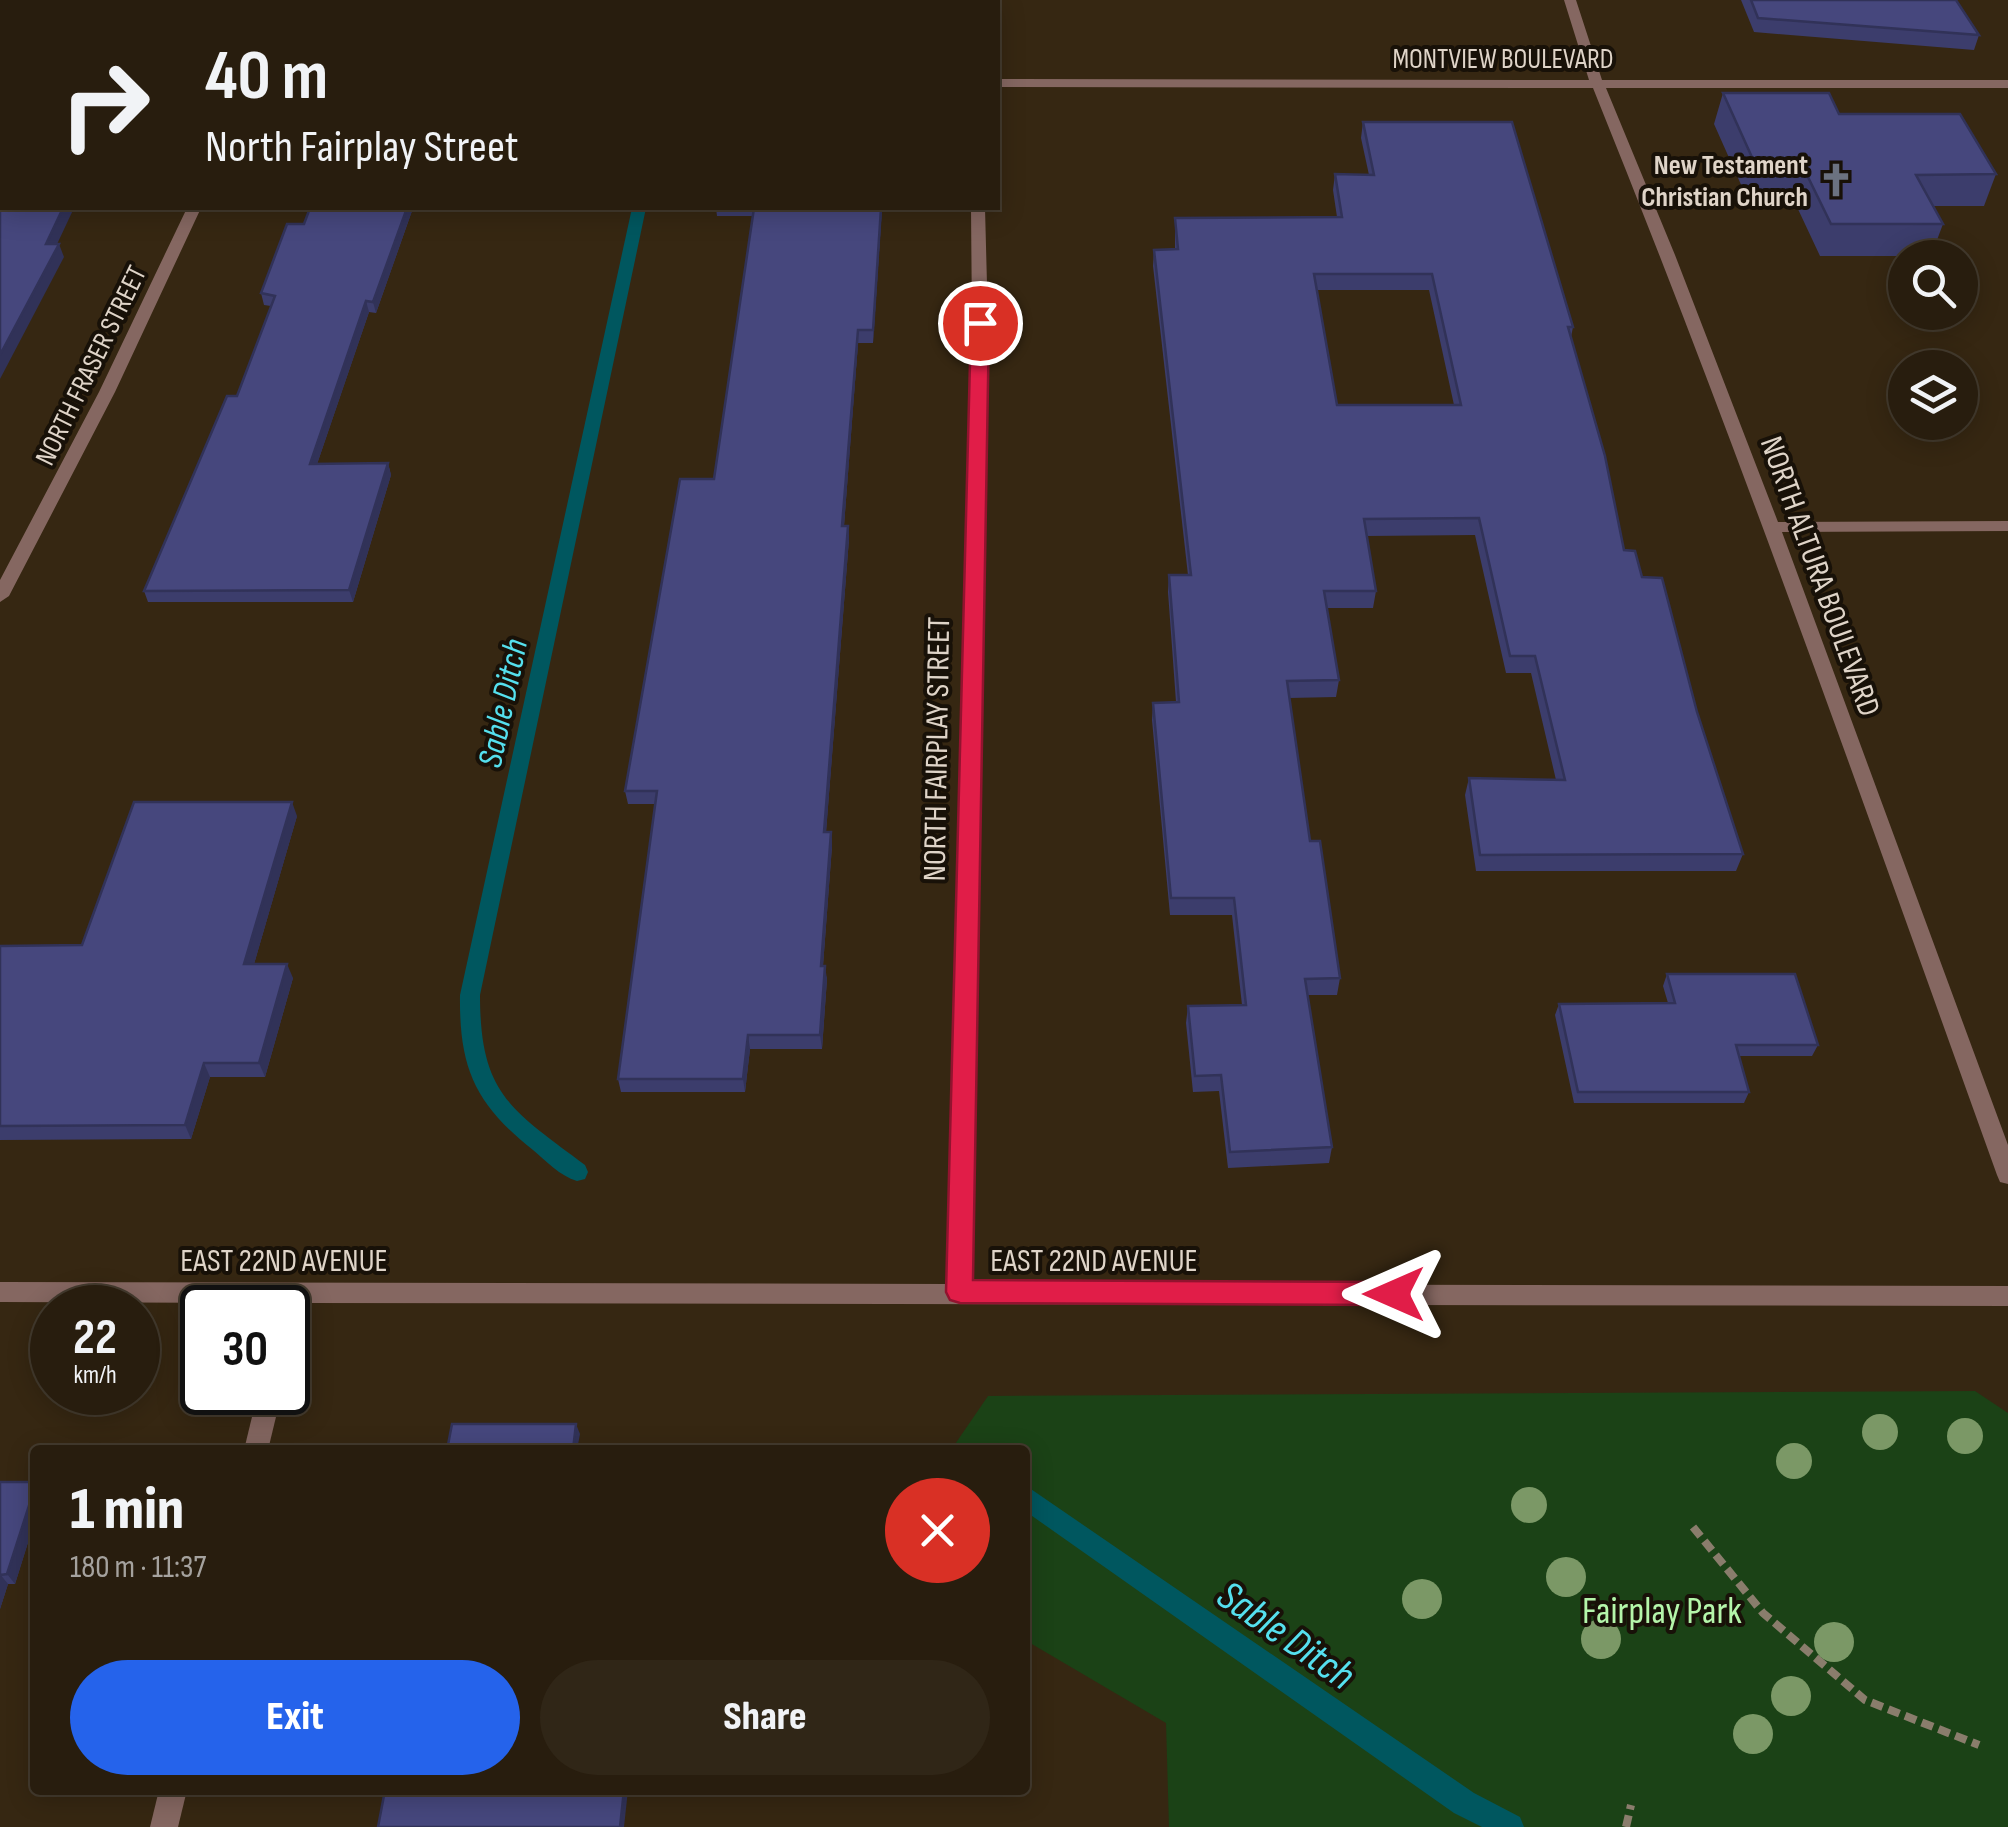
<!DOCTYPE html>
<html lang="en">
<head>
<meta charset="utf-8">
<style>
	:root { --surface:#281d0e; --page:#302617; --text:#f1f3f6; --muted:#a5a29e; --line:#443b2e; --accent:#2563eb }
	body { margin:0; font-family:"Sofia Sans Condensed",sans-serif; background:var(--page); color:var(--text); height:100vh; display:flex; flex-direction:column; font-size:38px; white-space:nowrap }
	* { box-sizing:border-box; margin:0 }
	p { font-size:32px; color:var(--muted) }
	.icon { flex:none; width:55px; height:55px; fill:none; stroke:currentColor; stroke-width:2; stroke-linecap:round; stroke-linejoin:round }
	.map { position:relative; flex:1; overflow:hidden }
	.panel { position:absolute; left:30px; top:1445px; width:1000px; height:350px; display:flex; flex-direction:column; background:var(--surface); border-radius:10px; box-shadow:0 5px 25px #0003,0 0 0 2px var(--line) }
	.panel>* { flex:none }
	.guide { position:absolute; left:0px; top:0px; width:1000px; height:210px; box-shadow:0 5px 25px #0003,0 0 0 2px var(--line); background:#281d0e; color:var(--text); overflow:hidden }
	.controls { position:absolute; left:1888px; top:240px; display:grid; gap:20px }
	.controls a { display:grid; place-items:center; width:90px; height:90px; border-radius:50%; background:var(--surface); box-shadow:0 5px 25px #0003,0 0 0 2px var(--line); font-size:50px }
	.speed { position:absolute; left:30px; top:1285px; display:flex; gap:20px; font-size:50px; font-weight:700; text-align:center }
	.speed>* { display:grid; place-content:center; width:130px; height:130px; border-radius:50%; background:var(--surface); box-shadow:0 5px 25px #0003,0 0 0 2px var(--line); line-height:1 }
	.speed small { font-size:25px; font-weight:400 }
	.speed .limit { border:5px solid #111; border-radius:15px; background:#fff; color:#111 }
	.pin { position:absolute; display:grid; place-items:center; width:85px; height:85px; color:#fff; margin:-42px; border:5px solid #fff; border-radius:50%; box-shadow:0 2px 10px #0007 }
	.me { position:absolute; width:110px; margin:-55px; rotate:270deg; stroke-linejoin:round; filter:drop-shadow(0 0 8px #0008) }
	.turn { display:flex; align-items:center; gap:35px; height:210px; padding:0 40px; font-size:45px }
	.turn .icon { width:130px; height:130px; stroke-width:2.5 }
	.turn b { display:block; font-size:70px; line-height:85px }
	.round { display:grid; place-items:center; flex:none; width:105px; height:105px; border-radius:52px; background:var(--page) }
	.overview { display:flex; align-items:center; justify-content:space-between; height:170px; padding:0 40px }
	h1 { font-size:60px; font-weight:800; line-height:75px }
	.cta { display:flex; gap:20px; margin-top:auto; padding:20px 40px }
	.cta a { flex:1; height:115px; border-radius:60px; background:var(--accent); color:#fff; font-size:40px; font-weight:800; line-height:115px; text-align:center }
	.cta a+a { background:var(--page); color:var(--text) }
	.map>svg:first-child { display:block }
</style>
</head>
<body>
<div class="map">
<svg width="2008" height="1827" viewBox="0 0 2008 1827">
	<rect width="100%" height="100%" fill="#362712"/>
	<polygon fill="#1b4216" points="1975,1391 2008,1413 2008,1827 1169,1827 1166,1723 1025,1640 1025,1450 951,1450 988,1396"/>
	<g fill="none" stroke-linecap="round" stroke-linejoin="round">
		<g fill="#00575f" fill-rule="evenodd">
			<path d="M 632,208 L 646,208 L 480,995 C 480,1095 511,1109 585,1165 L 588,1172 L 585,1179 L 577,1181 C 560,1176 546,1161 533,1150 C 475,1104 459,1068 460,995 Z"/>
			<polygon points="1025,1485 1474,1793 1520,1817 1524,1827 1482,1827 1454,1813 1025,1511"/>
		</g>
		<g stroke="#8a7d6c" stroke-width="8" stroke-dasharray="12 6" stroke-linecap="butt">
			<polyline points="1693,1527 1763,1613 1865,1700 1979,1745"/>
			<polyline points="1626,1827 1631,1805"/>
		</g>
		<g fill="#856761" fill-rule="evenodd">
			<path d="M 1564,0 L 1576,0 L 1602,80 L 2008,80 L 2008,88 L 1606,88 L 1675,255 L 1778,522 L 2008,521 L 2008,531 L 1782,532 L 2008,1145 L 2008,1184 L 2000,1182 L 1997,1175 C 1866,811 1738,446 1593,88 L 998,87 L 998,79 L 1589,80 Z"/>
			<rect x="0" y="79" width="2" height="8"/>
			<polygon points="187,208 201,208 115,392 9,596 0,602 0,580 99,392"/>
			<polygon points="971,208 985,208 988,323 971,1284 2008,1286 2008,1306 303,1303 296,1327 288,1330 288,1308 279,1308 280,1303 0,1302 0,1282 948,1284 972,323"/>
			<polygon points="258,1392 282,1392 268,1450 244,1450"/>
			<polygon points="159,1790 187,1790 178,1827 150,1827"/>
		</g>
	</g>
	<g fill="#7b9866">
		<circle cx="1880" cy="1432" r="18"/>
		<circle cx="1965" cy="1436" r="18"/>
		<circle cx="1794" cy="1461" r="18"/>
		<circle cx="1529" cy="1505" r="18"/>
		<circle cx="1566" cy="1577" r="20"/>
		<circle cx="1422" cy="1599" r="20"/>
		<circle cx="1601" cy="1639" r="20"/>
		<circle cx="1834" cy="1642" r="20"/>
		<circle cx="1791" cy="1696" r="20"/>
		<circle cx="1753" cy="1734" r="20"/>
	</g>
	<g fill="#3c3d6c" fill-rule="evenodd">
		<polygon points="786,0 846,0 846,2 787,2"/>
		<polygon points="1741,0 1956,0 1979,35 1974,50 1754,32"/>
		<polygon points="1723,93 1839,114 1996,174 1984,206 1933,206 1943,224 1931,256 1820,256 1797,207 1751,207 1714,124"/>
		<path d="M 1363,122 L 1573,327 L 1571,337 L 1624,550 L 1642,577 L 1697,712 L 1743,854 L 1736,871 L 1476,871 L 1465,795 L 1469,778 L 1556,780 L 1531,673 L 1506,673 L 1475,535 L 1367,536 L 1376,591 L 1373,608 L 1327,608 L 1339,680 L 1336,697 L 1289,698 L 1310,841 L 1340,978 L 1337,995 L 1308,995 L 1332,1147 L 1329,1163 L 1228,1168 L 1219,1091 L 1193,1092 L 1186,1023 L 1188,1006 L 1242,1005 L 1232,915 L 1170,915 L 1152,720 L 1153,703 L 1176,702 L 1168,592 L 1169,575 L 1188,575 L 1153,266 L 1154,250 L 1175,249 L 1175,218 L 1337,217 L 1333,190 L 1335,174 L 1369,175 L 1361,138 ZM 1317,290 L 1429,290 L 1454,405 L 1337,405 Z"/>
		<polygon points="310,208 413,208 376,313 369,312 317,464 388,463 391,475 353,602 148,602 144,591 237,396 271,306 264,305 261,293 304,224"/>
		<polygon points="716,208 882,208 873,343 858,343 844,526 848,526 849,539 826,832 831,832 832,846 823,966 827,979 822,1049 750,1049 745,1092 621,1092 618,1079 655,804 628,804 625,791 714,479 753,216 717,216"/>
		<polygon points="297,816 254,964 293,978 265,1077 210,1077 191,1139 0,1140 0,946 82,945"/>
		<polygon points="1667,974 1818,1045 1812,1056 1739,1056 1749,1092 1744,1103 1574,1103 1555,1015 1559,1004 1668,1003 1663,986"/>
		<polygon points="0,1482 35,1487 35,1520 15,1584 8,1584 0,1609"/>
	</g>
	<g fill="#313258">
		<polygon points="63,208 74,208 51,257 46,244"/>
		<polygon points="407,208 413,208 376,313 373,302"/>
		<polygon points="881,208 882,208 873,343 873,330"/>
		<polygon points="59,244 64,257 0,379 0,355"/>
		<polygon points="366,301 369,312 313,476 310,464"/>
		<polygon points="858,330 858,343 843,539 842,526"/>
		<polygon points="388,463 391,475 353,602 349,590"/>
		<polygon points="848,526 849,539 825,846 824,832"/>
		<polygon points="292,802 297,816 250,978 244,964"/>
		<polygon points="831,832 832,846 822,979 821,966"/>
		<polygon points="287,964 293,978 265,1077 259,1063"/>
		<polygon points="825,966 827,979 822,1049 820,1035"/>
		<polygon points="748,1035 750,1049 745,1092 743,1079"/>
		<polygon points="204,1063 210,1077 191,1139 185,1125"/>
		<polygon points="576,1424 580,1434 577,1450 573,1450"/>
		<polygon points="35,1487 35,1520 15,1584 7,1574"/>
		<polygon points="0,1574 8,1584 0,1609"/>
		<polygon points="624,1790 628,1790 624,1827 620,1827"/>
	</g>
	<g fill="#46477d" stroke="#313258" stroke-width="2.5" fill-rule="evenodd">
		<polygon points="1751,0 1956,0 1979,35 1758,18"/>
		<polygon points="1723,93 1829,93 1839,114 1960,114 1996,174 1916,175 1943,224 1831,224 1807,175 1760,175"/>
		<path d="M 1363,122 L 1512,122 L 1573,327 L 1568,327 L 1605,456 L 1624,550 L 1635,551 L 1642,577 L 1662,578 L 1697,712 L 1743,854 L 1480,855 L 1469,778 L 1565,780 L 1535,656 L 1510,656 L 1479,518 L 1364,519 L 1376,591 L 1324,591 L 1339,680 L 1287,681 L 1310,841 L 1320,841 L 1340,978 L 1305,979 L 1332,1147 L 1230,1152 L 1221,1075 L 1195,1076 L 1188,1006 L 1246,1005 L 1234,898 L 1171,898 L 1153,703 L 1179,702 L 1169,575 L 1191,575 L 1154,250 L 1178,249 L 1175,218 L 1342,217 L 1335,174 L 1374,175 ZM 1314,274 L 1432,274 L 1461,405 L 1337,405 Z"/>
		<polygon points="2,189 2,208 63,208 46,244 59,244 0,355 0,194"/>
		<polygon points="310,208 407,208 373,302 366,301 310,464 388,463 349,590 144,591 227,396 237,396 275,296 261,293 287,224 304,224"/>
		<polygon points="754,208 881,208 873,330 858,330 842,526 848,526 824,832 831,832 821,966 825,966 820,1035 748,1035 743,1079 618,1079 657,791 625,791 680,479 714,479"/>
		<polygon points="134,802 292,802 244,964 287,964 259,1063 204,1063 185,1125 0,1126 0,946 82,945"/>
		<polygon points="1667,974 1795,974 1818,1045 1736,1045 1749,1092 1578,1092 1559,1004 1675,1003"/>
		<polygon points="452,1424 576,1424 573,1450 447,1450"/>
		<polygon points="0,1482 35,1482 35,1487 7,1574 0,1575"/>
		<polygon points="385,1790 624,1790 620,1827 378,1827"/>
	</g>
	<polygon fill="#e11d48" stroke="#92132f" stroke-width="2.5" points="980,318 989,323 973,1280 1394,1282 1404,1285 1407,1294 1404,1302 1394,1305 960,1303 950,1300 946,1292 971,323"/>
	<defs>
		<g id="church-bare" transform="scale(2.7)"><path d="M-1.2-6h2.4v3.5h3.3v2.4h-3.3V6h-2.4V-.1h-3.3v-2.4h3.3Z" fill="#6b7280" stroke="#181108" stroke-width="2.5" paint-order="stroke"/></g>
	</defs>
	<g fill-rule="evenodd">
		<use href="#church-bare" x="1836" y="180"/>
	</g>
	<g text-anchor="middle" stroke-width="8" stroke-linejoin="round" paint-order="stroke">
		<g font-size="28" fill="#dfd4c8" stroke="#181108">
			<text x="1503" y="68">MONTVIEW BOULEVARD</text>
			<text transform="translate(90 365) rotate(-64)" y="10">NORTH FRASER STREET</text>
		</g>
		<g font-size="28" font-weight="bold" fill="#dfd4c8" stroke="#181108" text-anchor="end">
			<text x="1808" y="174">New Testament<tspan x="1808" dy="32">Christian Church</tspan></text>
		</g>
		<g font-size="32" fill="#dfd4c8" stroke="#181108">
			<text transform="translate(1821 576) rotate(70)" y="11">NORTH ALTURA BOULEVARD</text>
			<text transform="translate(936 749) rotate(-89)" y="11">NORTH FAIRPLAY STREET</text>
			<text x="284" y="1271">EAST 22ND AVENUE</text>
			<text x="1094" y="1271">EAST 22ND AVENUE</text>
		</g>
		<g font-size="35" font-style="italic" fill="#55e0ee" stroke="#181108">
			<text transform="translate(502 703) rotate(-78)" y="12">Sable Ditch</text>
		</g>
		<g font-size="38" fill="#b4f5aa" stroke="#181108">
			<text x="1662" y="1623">Fairplay Park</text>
		</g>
		<g font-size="42" font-style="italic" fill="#55e0ee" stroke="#181108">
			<text transform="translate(1287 1634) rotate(35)" y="15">Sable Ditch</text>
		</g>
	</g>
</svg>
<div class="controls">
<a><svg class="icon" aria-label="search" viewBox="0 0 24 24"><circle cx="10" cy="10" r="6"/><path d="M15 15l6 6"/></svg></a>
<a><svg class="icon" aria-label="layers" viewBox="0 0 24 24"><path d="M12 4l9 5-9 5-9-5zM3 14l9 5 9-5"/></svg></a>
</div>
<div class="speed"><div>22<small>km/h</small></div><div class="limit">30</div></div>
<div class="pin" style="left:980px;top:323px;background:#d93025"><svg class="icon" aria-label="arrive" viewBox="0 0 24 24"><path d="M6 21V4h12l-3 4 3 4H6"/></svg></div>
<svg class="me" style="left:1394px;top:1294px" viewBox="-20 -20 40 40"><path d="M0-17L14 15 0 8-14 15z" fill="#e11d48" stroke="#fff" stroke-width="4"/></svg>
<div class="guide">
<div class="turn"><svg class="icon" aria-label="right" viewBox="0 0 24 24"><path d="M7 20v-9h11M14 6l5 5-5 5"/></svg><div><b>40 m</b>North Fairplay Street</div></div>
</div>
<section class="panel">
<div class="overview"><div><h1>1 min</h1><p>180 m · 11:37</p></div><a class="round" style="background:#d93025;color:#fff"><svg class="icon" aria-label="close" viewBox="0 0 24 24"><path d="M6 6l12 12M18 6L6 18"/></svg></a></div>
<div class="cta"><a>Exit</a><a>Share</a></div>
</section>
</div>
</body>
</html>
